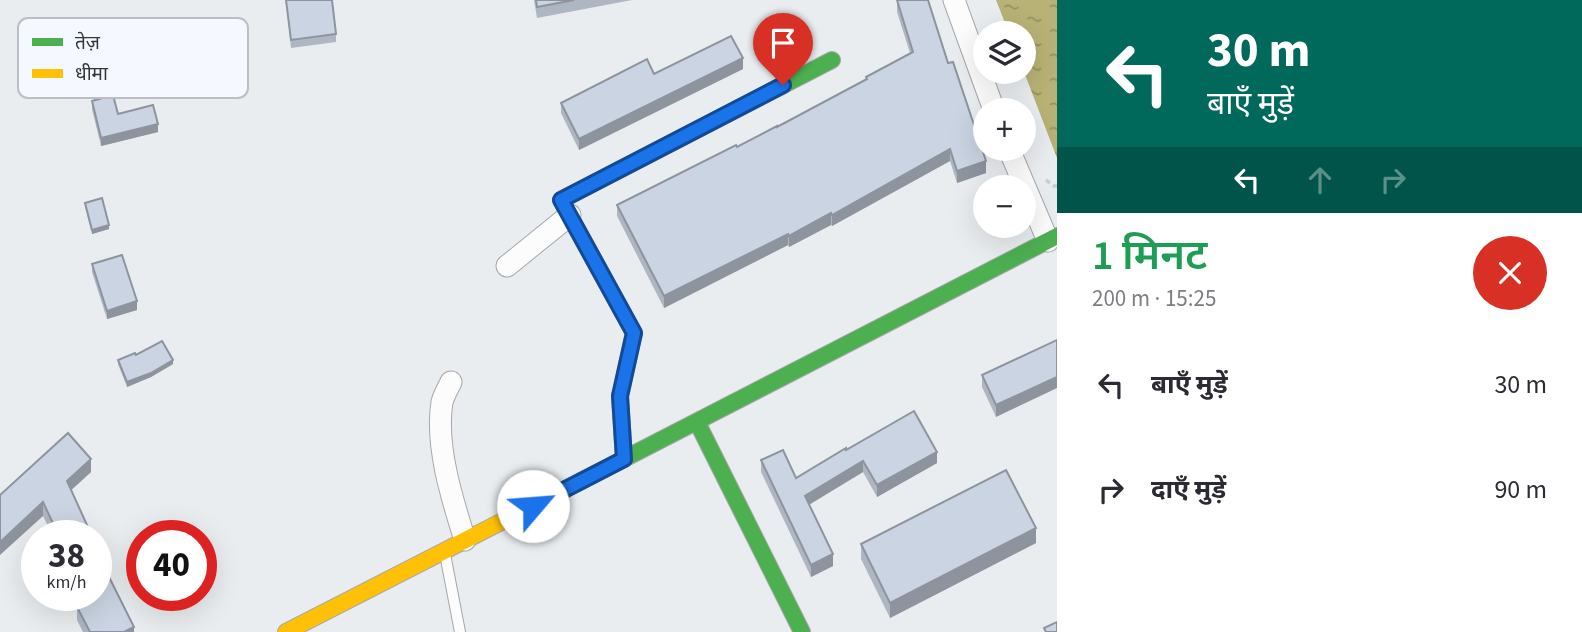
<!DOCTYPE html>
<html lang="hi">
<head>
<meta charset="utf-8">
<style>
	:root { --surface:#fff; --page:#f7f7f7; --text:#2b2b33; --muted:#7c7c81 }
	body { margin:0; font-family:"Source Sans 3","Noto Sans Devanagari",sans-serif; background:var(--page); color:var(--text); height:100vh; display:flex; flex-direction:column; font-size:26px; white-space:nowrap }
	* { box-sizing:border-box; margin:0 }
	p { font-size:23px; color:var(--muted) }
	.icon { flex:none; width:38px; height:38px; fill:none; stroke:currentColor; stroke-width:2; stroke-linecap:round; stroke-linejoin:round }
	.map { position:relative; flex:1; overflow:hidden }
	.side { display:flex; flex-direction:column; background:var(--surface); width:525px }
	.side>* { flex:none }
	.guide { background:#00695c; color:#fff; overflow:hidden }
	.controls { position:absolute; left:973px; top:21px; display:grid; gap:14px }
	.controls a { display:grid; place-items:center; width:63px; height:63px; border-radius:50%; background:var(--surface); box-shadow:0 7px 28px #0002; font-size:35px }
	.speed { position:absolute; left:21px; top:520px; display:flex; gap:14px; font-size:35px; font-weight:700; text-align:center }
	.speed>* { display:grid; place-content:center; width:91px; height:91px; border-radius:50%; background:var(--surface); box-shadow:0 7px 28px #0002; line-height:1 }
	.speed small { font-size:18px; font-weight:400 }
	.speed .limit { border:10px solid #d22; background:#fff; color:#111 }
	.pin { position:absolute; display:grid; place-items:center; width:60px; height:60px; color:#fff; margin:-72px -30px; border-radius:50% 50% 50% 0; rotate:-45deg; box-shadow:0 0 7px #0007 }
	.pin .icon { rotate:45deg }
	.me { position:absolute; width:77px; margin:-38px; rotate:63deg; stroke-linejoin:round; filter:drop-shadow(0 0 5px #0008) }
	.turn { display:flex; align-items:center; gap:24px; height:147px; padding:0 35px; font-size:32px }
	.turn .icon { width:91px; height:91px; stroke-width:2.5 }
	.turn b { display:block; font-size:49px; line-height:60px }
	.lanes { display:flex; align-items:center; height:66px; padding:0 35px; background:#0003; justify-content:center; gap:35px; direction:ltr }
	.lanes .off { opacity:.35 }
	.round { display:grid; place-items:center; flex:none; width:74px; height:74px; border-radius:37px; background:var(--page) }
	.overview { display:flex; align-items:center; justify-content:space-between; height:119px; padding:0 35px }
	h1 { font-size:42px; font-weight:600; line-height:52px; color:#1e9e55 }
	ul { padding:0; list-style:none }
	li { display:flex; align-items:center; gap:21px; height:105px; padding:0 35px }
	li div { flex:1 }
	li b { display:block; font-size:26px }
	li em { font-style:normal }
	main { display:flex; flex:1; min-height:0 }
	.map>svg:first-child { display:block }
</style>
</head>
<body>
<main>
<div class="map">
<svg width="1057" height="632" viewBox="0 0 1057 632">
	<defs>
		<pattern id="water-ripples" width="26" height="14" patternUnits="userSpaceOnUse" patternTransform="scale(1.75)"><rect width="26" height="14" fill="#b8b276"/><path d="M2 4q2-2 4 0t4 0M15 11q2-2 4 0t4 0" fill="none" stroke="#969262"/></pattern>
	</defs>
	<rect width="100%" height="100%" fill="#eaedf0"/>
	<polygon fill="url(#water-ripples)" points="996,0 1057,0 1057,158 1024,72 1024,33 1009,33"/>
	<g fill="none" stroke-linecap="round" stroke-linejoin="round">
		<g stroke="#a5a7a9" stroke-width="12">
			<polyline id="lane" points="445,554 460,632"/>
		</g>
		<g stroke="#a5a7a9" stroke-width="23">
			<g id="street">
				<polyline points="954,0 994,110"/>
				<polyline points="1009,149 1048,241"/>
				<polyline points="507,266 570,215"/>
				<path d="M 451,382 C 448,388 444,395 442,402 C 435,445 452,499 465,540"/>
			</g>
		</g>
		<g stroke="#a5a7a9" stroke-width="18">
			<g id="fast">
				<polyline points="697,422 802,632"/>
				<polyline points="624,459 620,396 634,333 561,200 832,60"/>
				<polyline points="581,481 1057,236"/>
			</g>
		</g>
		<g stroke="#a5a7a9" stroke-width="18">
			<polyline id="slow" points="286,632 581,481"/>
		</g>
		<polyline stroke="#cccdce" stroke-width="3.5" stroke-dasharray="5 3.5" stroke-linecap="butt" points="1046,180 1054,186 1057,186"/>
		<use href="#lane" stroke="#fcfcfd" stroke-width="10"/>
		<use href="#street" stroke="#fcfcfd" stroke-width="21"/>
		<use href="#fast" stroke="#4caf50" stroke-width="16"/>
		<use href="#slow" stroke="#ffc107" stroke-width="16"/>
	</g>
	<g fill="#aeb6c2">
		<polygon points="286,0 336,34 336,42 291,48"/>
		<polygon points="534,0 632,0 537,18"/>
		<polygon points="897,0 948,63 986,173 957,183 950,161 832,226 831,225 789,247 788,245 664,308 617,216 617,205 777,127 866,79 866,77 910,53 897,12"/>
		<polygon points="743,69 579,150 561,113 561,103 654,74"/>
		<polygon points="92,101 118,114 158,132 101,146 92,109"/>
		<polygon points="85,203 109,229 92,234 85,207"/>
		<polygon points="92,264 137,310 107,319 92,272"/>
		<polygon points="1057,340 996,417 982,387 982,375"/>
		<polygon points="136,355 173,364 151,377 127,387 118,364 118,360"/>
		<polygon points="846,450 937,463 877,497 863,472 809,505 833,566 811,577 761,472 761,460 796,478"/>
		<polygon points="91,472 71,490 92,536 53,536 43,516 0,495"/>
		<polygon points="1036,543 890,618 861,559 861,544"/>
		<polygon points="108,575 134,632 83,632 77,620 77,607 84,603 80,595 96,595"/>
	</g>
	<g fill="#8d949e">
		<polygon points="743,58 743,69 579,150 579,139"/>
		<polygon points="158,124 158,132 101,146 101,138"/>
		<polygon points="950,149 950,161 832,226 832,215"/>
		<polygon points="986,161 986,173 957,183 957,171"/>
		<polygon points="831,213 831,225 789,247 789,236"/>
		<polygon points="109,225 109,229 92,234 92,230"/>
		<polygon points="788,234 788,245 664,308 664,296"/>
		<polygon points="137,301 137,310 107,319 107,311"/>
		<polygon points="173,360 173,364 151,377 127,387 127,382"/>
		<polygon points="1057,377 1057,388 996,417 996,405"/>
		<polygon points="937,452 937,463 877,497 877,485"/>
		<polygon points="91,459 91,472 67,494 67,481"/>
		<polygon points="863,461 863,472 805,507 805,496"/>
		<polygon points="43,502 43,516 0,555 0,542"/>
		<polygon points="1036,528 1036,543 890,618 890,603"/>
		<polygon points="833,554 833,566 811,577 811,565"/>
		<polygon points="134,627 134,632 124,632"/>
	</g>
	<g fill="#cad4e2" stroke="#8d949e" stroke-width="2">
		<polygon points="286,0 332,0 336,34 291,40"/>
		<polygon points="536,0 574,0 537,7"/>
		<polygon points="897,0 928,0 948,63 953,62 986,161 957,171 950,149 832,215 831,213 789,236 788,234 664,296 617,205 736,145 737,147 777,126 777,127 867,79 866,77 913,52"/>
		<polygon points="731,36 743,58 579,139 561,103 647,59 654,74"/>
		<polygon points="113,95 118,114 153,105 158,124 101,138 92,101"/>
		<polygon points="102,198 109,225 92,230 85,203"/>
		<polygon points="122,255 137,301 107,311 92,264"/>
		<polygon points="1057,340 1057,377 996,405 982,375"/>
		<polygon points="162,341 173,360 151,373 127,382 118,360 135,353 136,355"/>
		<polygon points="914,411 937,452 877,485 863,461 805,496 833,554 811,565 761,460 783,450 796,478 846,448 846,450"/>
		<polygon points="68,433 91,459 67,481 92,536 59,536 43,502 0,542 0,495"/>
		<polygon points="1006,470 1036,528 890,603 861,544"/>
		<polygon points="96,544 108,570 106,571 134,627 124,632 90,632 77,607 89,600 86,595 96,595"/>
		<polygon points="1057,622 1057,632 1046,632 1044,628"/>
	</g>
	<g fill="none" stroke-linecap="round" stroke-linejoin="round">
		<g stroke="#114b97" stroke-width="18">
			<polyline id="route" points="533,506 624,459 620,396 634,333 561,200 783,85"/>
		</g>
		<use href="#route" stroke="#1a73e8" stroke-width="12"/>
	</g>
	<rect x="18" y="18" width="230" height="80" rx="10" fill="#f5f9ff" stroke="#bbbec3" stroke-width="2"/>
	<rect x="32" y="38" width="31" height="8" fill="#4caf50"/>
	<rect x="32" y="69" width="31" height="9" fill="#ffc107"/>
	<g font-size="19" fill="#343638">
		<text x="75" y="49">तेज़</text>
		<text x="75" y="80">धीमा</text>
	</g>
</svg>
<div class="controls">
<a><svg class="icon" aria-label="layers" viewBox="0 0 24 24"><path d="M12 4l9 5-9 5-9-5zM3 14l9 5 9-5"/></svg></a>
<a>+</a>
<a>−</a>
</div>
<div class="speed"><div>38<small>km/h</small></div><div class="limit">40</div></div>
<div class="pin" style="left:783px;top:85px;background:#d93025"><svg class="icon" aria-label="arrive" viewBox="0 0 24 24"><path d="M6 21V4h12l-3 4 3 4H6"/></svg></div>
<svg class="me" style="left:533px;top:506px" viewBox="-20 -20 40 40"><circle r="19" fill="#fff"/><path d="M0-13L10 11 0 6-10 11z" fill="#1a73e8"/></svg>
</div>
<section class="side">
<div class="guide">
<div class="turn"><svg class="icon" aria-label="left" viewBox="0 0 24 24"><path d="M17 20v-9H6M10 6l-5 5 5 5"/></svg><div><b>30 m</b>बाएँ मुड़ें</div></div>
<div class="lanes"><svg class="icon" aria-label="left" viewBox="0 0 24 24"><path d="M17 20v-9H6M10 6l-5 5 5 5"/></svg><svg class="icon off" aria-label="ahead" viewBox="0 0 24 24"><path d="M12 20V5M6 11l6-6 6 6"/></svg><svg class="icon off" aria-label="right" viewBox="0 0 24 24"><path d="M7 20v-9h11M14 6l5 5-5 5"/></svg></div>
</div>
<div class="overview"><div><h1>1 मिनट</h1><p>200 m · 15:25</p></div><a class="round" style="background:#d93025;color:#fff"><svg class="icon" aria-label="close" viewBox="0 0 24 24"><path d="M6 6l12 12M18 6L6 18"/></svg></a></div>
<ul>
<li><svg class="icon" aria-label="left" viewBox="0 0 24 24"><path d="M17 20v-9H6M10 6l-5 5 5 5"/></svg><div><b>बाएँ मुड़ें</b></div><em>30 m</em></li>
<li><svg class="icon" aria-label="right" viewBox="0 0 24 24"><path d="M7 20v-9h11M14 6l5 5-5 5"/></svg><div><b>दाएँ मुड़ें</b></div><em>90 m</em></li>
</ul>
</section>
</main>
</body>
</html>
